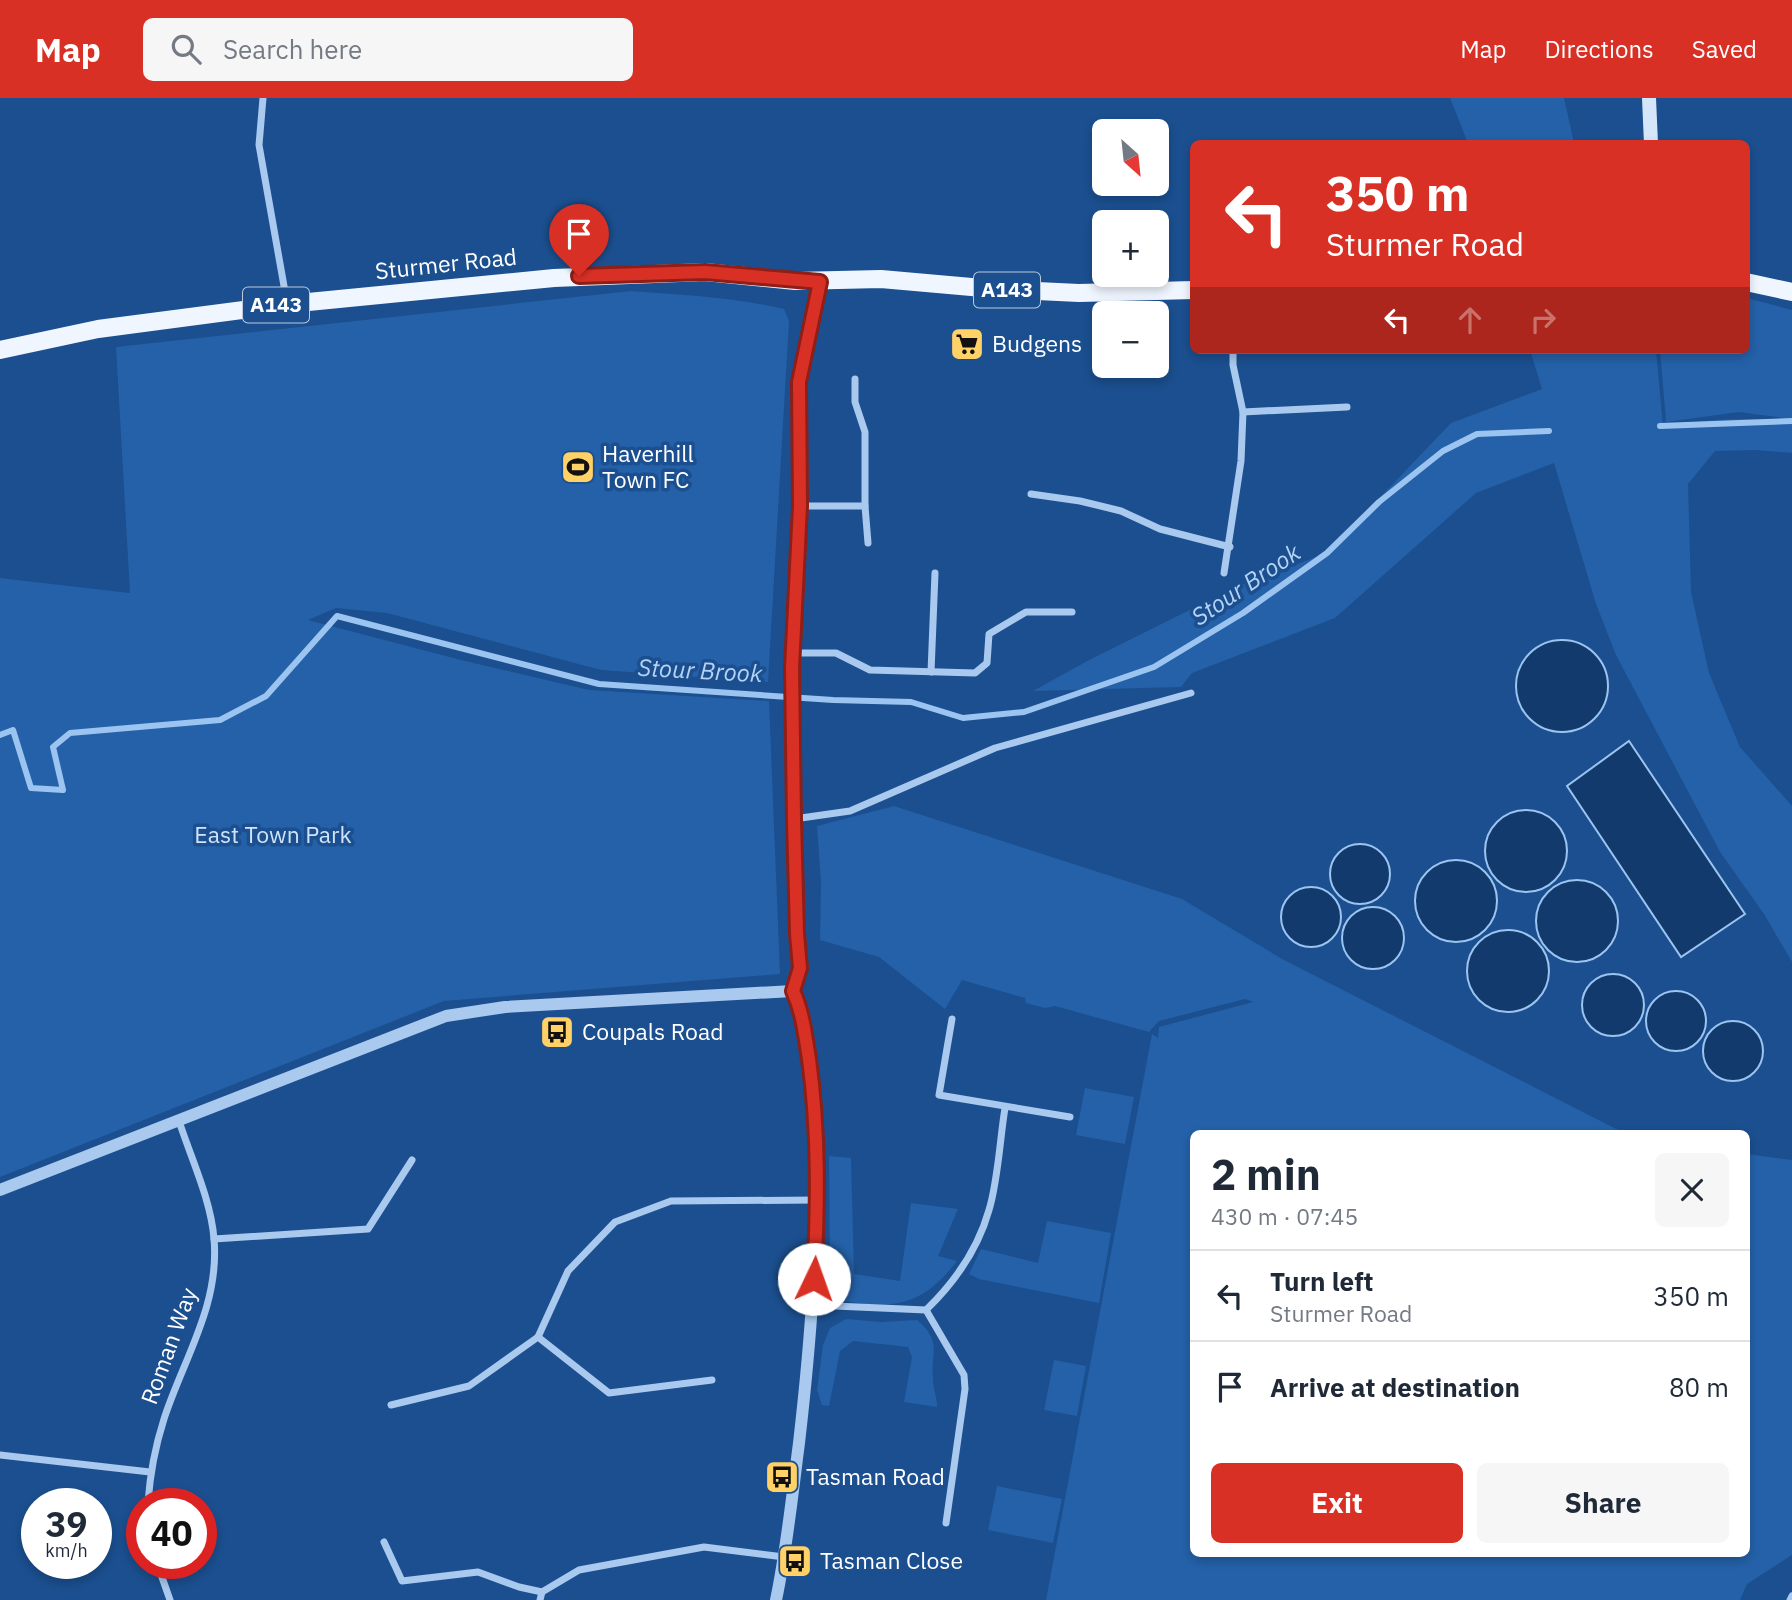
<!DOCTYPE html>
<html lang="en">
<head>
<meta charset="utf-8">
<style>
	:root { --surface:#fff; --page:#f6f6f7; --text:#1f2937; --muted:#747a83; --line:#e0e1e3; --accent:#d93025 }
	body { margin:0; font-family:"IBM Plex Sans",sans-serif; background:var(--page); color:var(--text); height:100vh; display:flex; flex-direction:column; font-size:26px; white-space:nowrap }
	* { box-sizing:border-box; margin:0 }
	p { font-size:23px; color:var(--muted) }
	.icon { flex:none; width:38px; height:38px; fill:none; stroke:currentColor; stroke-width:2; stroke-linecap:round; stroke-linejoin:round }
	.map { position:relative; flex:1; overflow:hidden }
	.sheet { position:absolute; left:1190px; top:1032px; width:560px; height:427px; display:flex; flex-direction:column; background:var(--surface); border-radius:10px; box-shadow:0 4px 10px #0003 }
	.sheet>* { flex:none }
	.guide { position:absolute; left:1190px; top:42px; width:560px; height:214px; border-radius:10px; box-shadow:0 4px 10px #0003; background:#d93025; color:#fff; overflow:hidden }
	.needle { width:46px; rotate:153deg }
	.fabs { position:absolute; left:1092px; top:21px; display:grid; gap:14px }
	.fabs a { display:grid; place-items:center; width:77px; height:77px; border-radius:10px; background:var(--surface); box-shadow:0 4px 10px #0003; font-size:35px }
	.speed { position:absolute; left:21px; top:1390px; display:flex; gap:14px; font-size:35px; font-weight:700; text-align:center }
	.speed>* { display:grid; place-content:center; width:91px; height:91px; border-radius:50%; background:var(--surface); box-shadow:0 4px 10px #0003; line-height:1 }
	.speed small { font-size:18px; font-weight:400 }
	.speed .limit { border:10px solid #d22; background:#fff; color:#111 }
	.pin { position:absolute; display:grid; place-items:center; width:60px; height:60px; color:#fff; margin:-72px -30px; border-radius:50% 50% 50% 0; rotate:-45deg; box-shadow:0 0 7px #0007 }
	.pin .icon { rotate:45deg }
	.me { position:absolute; width:77px; margin:-38px; rotate:3deg; stroke-linejoin:round; filter:drop-shadow(0 0 5px #0008) }
	.turn { display:flex; align-items:center; gap:24px; height:147px; padding:0 21px; font-size:32px }
	.turn .icon { width:91px; height:91px; stroke-width:2.5 }
	.turn b { display:block; font-size:49px; line-height:60px }
	.lanes { display:flex; align-items:center; height:66px; padding:0 21px; background:#0003; justify-content:center; gap:35px; direction:ltr }
	.lanes .off { opacity:.35 }
	.round { display:grid; place-items:center; flex:none; width:74px; height:74px; border-radius:10px; background:var(--page) }
	.summary { display:flex; align-items:center; justify-content:space-between; height:119px; padding:0 21px }
	h1 { font-size:42px; font-weight:800; line-height:52px }
	.action { display:flex; gap:14px; margin-top:auto; padding:14px 21px }
	.action a { flex:1; height:80px; border-radius:10px; background:var(--accent); color:#fff; font-size:28px; font-weight:800; line-height:80px; text-align:center }
	.action a+a { background:var(--page); color:var(--text) }
	ul { padding:0; list-style:none }
	li { display:flex; align-items:center; gap:21px; height:91px; padding:0 21px; border-top:2px solid var(--line) }
	li div { flex:1 }
	li b { display:block; font-size:26px }
	li em { font-style:normal }
	header { display:flex; align-items:center; gap:42px; box-sizing:border-box; height:98px; padding:0 35px; background:var(--accent); color:#fff }
	header strong { font-size:33px }
	nav { display:flex; gap:38px; margin-inline-start:auto; font-size:24px }
	.search { width:490px; height:63px; background:var(--page); display:flex; align-items:center; gap:18px; box-sizing:border-box; padding:0 24px; border-radius:10px; color:var(--muted); font-size:26px }
	.map>svg:first-child { display:block }
</style>
</head>
<body>
<header>
<strong>Map</strong>
<div class="search"><svg class="icon" aria-label="search" viewBox="0 0 24 24"><circle cx="10" cy="10" r="6"/><path d="M15 15l6 6"/></svg>Search here</div>
<nav><a>Map</a><a>Directions</a><a>Saved</a></nav>
</header>
<div class="map">
<svg width="1792" height="1502" viewBox="0 0 1792 1502">
	<rect width="100%" height="100%" fill="#1b4f8f"/>
	<g fill="#2461a8">
		<polygon points="1450,0 1564,0 1574,45 1468,45"/>
		<path d="M 631,193 C 682,197 734,199 784,211 L 789,223 L 768,584 L 601,572 L 387,515 L 336,510 L 308,522 L 461,562 L 589,592 L 769,603 L 780,876 L 444,903 L 0,1079 L 0,480 L 130,495 L 116,249 Z"/>
		<polygon points="1747,200 1792,212 1792,321 1739,314 1666,324 1660,252 1746,252"/>
		<path d="M 1530,252 L 1656,252 L 1663,328 C 1706,321 1748,319 1792,323 L 1792,355 L 1755,352 L 1715,353 L 1688,386 L 1691,494 L 1709,575 L 1740,649 L 1792,708 L 1792,864 L 1764,816 L 1720,754 L 1616,557 L 1596,506 L 1554,365 L 1476,395 L 1335,520 L 1192,575 L 1181,589 L 1033,593 L 1089,562 L 1238,488 L 1327,455 L 1451,325 L 1542,291 Z"/>
		<polygon points="894,708 1182,801 1284,862 1626,1036 1194,1036 1194,1456 1746,1456 1747,1056 1792,1062 1792,1457 1747,1486 1740,1502 1046,1502 1152,936 1158,940 1159,929 1253,904 1245,901 1159,923 1149,934 1055,908 1045,910 1026,905 1025,900 962,882 945,911 879,859 820,842 821,785 817,728"/>
		<polygon points="1085,990 1134,999 1125,1046 1076,1037"/>
		<path d="M 829,1058 L 851,1060 L 854,1176 L 900,1183 L 911,1105 L 958,1111 L 938,1158 L 957,1163 C 924,1206 897,1212 844,1203 L 830,1187 Z"/>
		<polygon points="1047,1123 1111,1135 1099,1205 979,1181 969,1176 981,1151 1038,1165"/>
		<path d="M 846,1221 L 880,1224 L 917,1222 C 942,1243 931,1253 933,1280 C 933,1290 937,1298 937,1309 L 904,1304 L 912,1259 L 908,1249 L 853,1243 L 840,1253 L 829,1308 L 822,1307 L 817,1292 L 823,1247 L 830,1230 Z"/>
		<polygon points="1054,1262 1086,1268 1077,1318 1044,1312"/>
		<polygon points="997,1388 1062,1401 1053,1445 988,1432"/>
	</g>
	<g fill="#123a6d" stroke="#9cc4f0" stroke-width="2">
		<circle cx="1562" cy="588" r="46"/>
		<polygon points="1629,643 1745,816 1681,859 1567,688"/>
		<circle cx="1526" cy="753" r="41"/>
		<circle cx="1360" cy="776" r="30"/>
		<circle cx="1456" cy="803" r="41"/>
		<circle cx="1577" cy="823" r="41"/>
		<circle cx="1311" cy="819" r="30"/>
		<circle cx="1373" cy="840" r="31"/>
		<circle cx="1508" cy="873" r="41"/>
		<circle cx="1613" cy="907" r="31"/>
		<circle cx="1676" cy="923" r="30"/>
		<circle cx="1733" cy="953" r="30"/>
	</g>
	<g fill="none" stroke-linecap="round" stroke-linejoin="round">
		<g stroke="#9cc4f0" stroke-width="6">
			<polyline points="1660,328 1792,323"/>
			<polyline points="0,637 13,632 31,690 63,692 53,649 70,635 220,622 266,598 337,518 599,586 833,602 911,604 963,620 1024,614 1154,569 1243,515 1327,455 1379,404 1443,353 1477,336 1549,333"/>
		</g>
		<g stroke="#a9c9ee" stroke-width="7">
			<polyline points="263,0 259,47 287,205"/>
			<polyline points="1243,314 1347,309"/>
			<polyline points="1031,396 1080,403 1121,413 1160,431 1230,449"/>
			<polyline points="800,408 865,408 865,334 855,304 855,281"/>
			<polyline points="865,408 868,445"/>
			<polyline points="1224,475 1241,363 1243,314 1233,267 1233,252"/>
			<polyline points="792,555 836,555 870,572 975,575 987,565 989,536 1026,514 1072,514"/>
			<polyline points="931,574 935,475"/>
			<polyline points="794,721 850,713 995,650 1191,595"/>
			<polyline points="952,921 939,997 1070,1019"/>
			<polyline points="214,1141 368,1131 412,1062"/>
			<polyline points="812,1207 926,1212 964,1277 965,1291 946,1425"/>
			<path d="M 926,1212 C 955,1184 978,1151 989,1112 C 998,1083 1000,1040 1005,1010"/>
			<polyline points="538,1239 609,1295 712,1282"/>
			<polyline points="391,1307 469,1288 538,1239 568,1173 615,1124 671,1103 817,1102"/>
			<polyline points="0,1357 150,1374"/>
			<path d="M 148,1405 C 150,1376 155,1349 164,1321 C 183,1262 220,1207 214,1141 C 211,1102 191,1060 179,1023"/>
			<polyline points="384,1444 402,1483 478,1474 519,1489 542,1494"/>
			<polyline points="157,1465 170,1502"/>
			<polyline points="540,1502 542,1494 579,1472 704,1449 784,1459"/>
			<polyline points="1790,1502 1792,1498"/>
		</g>
		<g stroke="#a9c9ee" stroke-width="12">
			<polyline points="0,1092 446,918 505,909 793,893"/>
			<path d="M 776,1502 C 787,1450 792,1398 799,1345 C 811,1241 819,1138 815,1033 C 813,987 812,935 793,893 L 800,870 L 797,836 L 792,666 L 792,570 L 800,408 L 799,284 L 808,231 L 820,184"/>
		</g>
		<polyline stroke="#d6e6fa" stroke-width="14" points="1649,0 1651,46"/>
		<g stroke="#f0f6ff" stroke-width="18">
			<polyline points="1746,184 1792,194"/>
			<polyline points="0,252 98,231 288,206 554,180 705,174 795,183 881,181 994,191 1079,195 1194,192"/>
		</g>
	</g>
	<g fill="none" stroke-linecap="round" stroke-linejoin="round">
		<g stroke="#8d1f18" stroke-width="18">
			<path id="route" d="M 579,178 L 705,174 L 820,184 L 799,284 L 800,408 L 792,570 L 794,721 L 797,836 L 800,870 L 793,893 C 803,915 805,937 809,961 C 819,1034 818,1107 814,1181"/>
		</g>
		<use href="#route" stroke="#d93025" stroke-width="12"/>
	</g>
	<defs>
		<g id="supermarket-square" transform="scale(1.75)"><rect x="-9" y="-9" width="18" height="18" rx="4" fill="#ffd166" stroke="#1b4f8f"/><path d="M-6-5.5h2.5l.6 2H6L4.5 2H-2.5L-4.4-4H-6ZM-1.5 3.2a1.3 1.3 0 1 0 .1 0ZM3 3.2a1.3 1.3 0 1 0 .1 0Z" fill="#111"/></g>
		<g id="stadium-square" transform="scale(1.75)"><rect x="-9" y="-9" width="18" height="18" rx="4" fill="#ffd166" stroke="#1b4f8f"/><path d="M0-5a6.5 5 0 1 0 0 10a6.5 5 0 1 0 0-10ZM-3.5-1.8h7v3.6h-7Z" fill="#111"/></g>
		<g id="bus-square" transform="scale(1.75)"><rect x="-9" y="-9" width="18" height="18" rx="4" fill="#ffd166" stroke="#1b4f8f"/><path d="M-5-6H5V4H4V6H2V4H-2V6H-4V4H-5ZM-3.5-4V0h7V-4ZM-3.5 1.2v1.5H-2V1.2ZM2 1.2v1.5H3.5V1.2Z" fill="#111"/></g>
	</defs>
	<g fill-rule="evenodd">
		<use href="#supermarket-square" x="967" y="246"/>
		<use href="#stadium-square" x="578" y="369"/>
		<use href="#bus-square" x="557" y="934"/>
		<use href="#bus-square" x="782" y="1379"/>
		<use href="#bus-square" x="795" y="1463"/>
	</g>
	<g text-anchor="middle" stroke-width="7" stroke-linejoin="round" paint-order="stroke">
		<g fill="#1b4f8f" stroke="#bbcadd" stroke-width="2">
			<rect x="974" y="174.5" width="66" height="35" rx="5"/>
			<rect x="243" y="189.5" width="66" height="35" rx="5"/>
		</g>
		<g font-size="21" font-weight="bold" fill="#fff">
			<text x="1007" y="199">A143</text>
			<text x="276" y="214">A143</text>
		</g>
		<g font-size="23" fill="#fff" stroke="#1b4f8f">
			<text transform="translate(446 166) rotate(-6)" y="8">Sturmer Road</text>
			<text transform="translate(169 1248) rotate(-70)" y="8">Roman Way</text>
		</g>
		<g font-size="23" fill="#fff" stroke="#1b4f8f" text-anchor="start">
			<text x="992" y="254">Budgens</text>
			<text x="602" y="364">Haverhill<tspan x="602" dy="26">Town FC</tspan></text>
			<text x="582" y="942">Coupals Road</text>
			<text x="806" y="1387">Tasman Road</text>
			<text x="820" y="1471">Tasman Close</text>
		</g>
		<g font-size="23" fill="#cfe3fa" stroke="#1b4f8f">
			<text x="273" y="745">East Town Park</text>
		</g>
		<g font-size="24" font-style="italic" fill="#b5d3f5" stroke="#1b4f8f">
			<text transform="translate(1246 487) rotate(-34)" y="8">Stour Brook</text>
			<text transform="translate(700 573) rotate(3)" y="8">Stour Brook</text>
		</g>
	</g>
</svg>
<div class="fabs">
<a><svg class="needle" viewBox="-14 -14 28 28"><path d="M0-13l5 13h-10z" fill="#e53935"/><path d="M0 13l5-13h-10z" fill="#747a83"/></svg></a>
<a>+</a>
<a>−</a>
</div>
<div class="speed"><div>39<small>km/h</small></div><div class="limit">40</div></div>
<div class="pin" style="left:579px;top:178px;background:#d93025"><svg class="icon" aria-label="arrive" viewBox="0 0 24 24"><path d="M6 21V4h12l-3 4 3 4H6"/></svg></div>
<svg class="me" style="left:814px;top:1181px" viewBox="-20 -20 40 40"><circle r="19" fill="#fff"/><path d="M0-13L10 11 0 6-10 11z" fill="#d93025"/></svg>
<div class="guide">
<div class="turn"><svg class="icon" aria-label="left" viewBox="0 0 24 24"><path d="M17 20v-9H6M10 6l-5 5 5 5"/></svg><div><b>350 m</b>Sturmer Road</div></div>
<div class="lanes"><svg class="icon" aria-label="left" viewBox="0 0 24 24"><path d="M17 20v-9H6M10 6l-5 5 5 5"/></svg><svg class="icon off" aria-label="ahead" viewBox="0 0 24 24"><path d="M12 20V5M6 11l6-6 6 6"/></svg><svg class="icon off" aria-label="right" viewBox="0 0 24 24"><path d="M7 20v-9h11M14 6l5 5-5 5"/></svg></div>
</div>
<section class="sheet">
<div class="summary"><div><h1>2 min</h1><p>430 m · 07:45</p></div><a class="round"><svg class="icon" aria-label="close" viewBox="0 0 24 24"><path d="M6 6l12 12M18 6L6 18"/></svg></a></div>
<ul>
<li><svg class="icon" aria-label="left" viewBox="0 0 24 24"><path d="M17 20v-9H6M10 6l-5 5 5 5"/></svg><div><b>Turn left</b><p>Sturmer Road</p></div><em>350 m</em></li>
<li><svg class="icon" aria-label="arrive" viewBox="0 0 24 24"><path d="M6 21V4h12l-3 4 3 4H6"/></svg><div><b>Arrive at destination</b></div><em>80 m</em></li>
</ul>
<div class="action"><a>Exit</a><a>Share</a></div>
</section>
</div>
</body>
</html>
